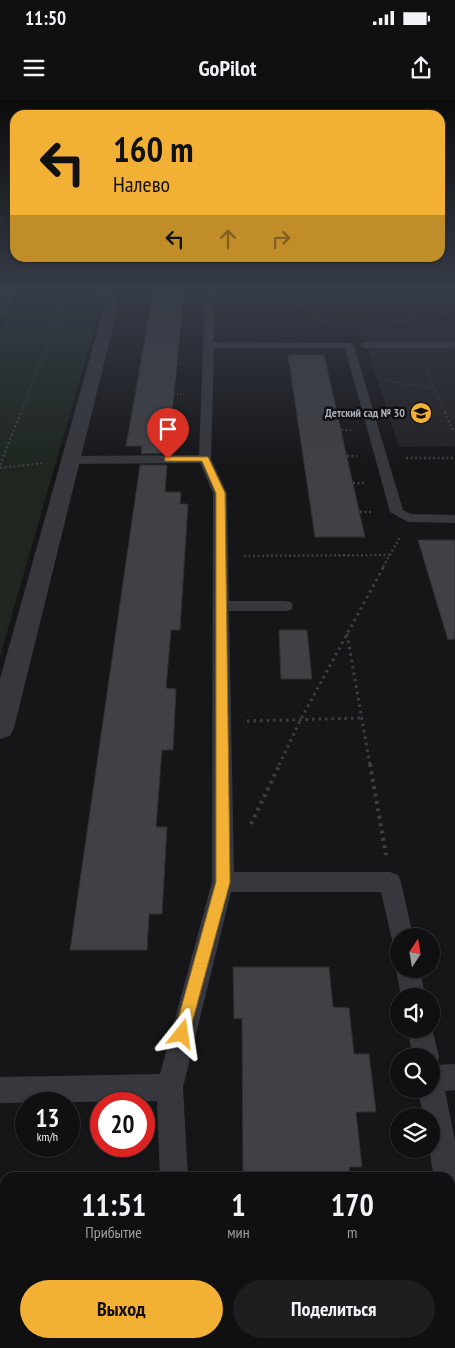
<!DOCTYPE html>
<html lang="ru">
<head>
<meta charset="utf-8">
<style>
	:root { --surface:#101012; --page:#1e1e20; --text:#f1f3f6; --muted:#9c9d9f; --line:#303032; --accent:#f2b134 }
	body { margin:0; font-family:"PT Sans Narrow",sans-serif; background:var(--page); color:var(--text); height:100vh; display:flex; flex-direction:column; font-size:19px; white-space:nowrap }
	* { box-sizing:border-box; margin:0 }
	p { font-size:16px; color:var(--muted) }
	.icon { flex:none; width:28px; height:28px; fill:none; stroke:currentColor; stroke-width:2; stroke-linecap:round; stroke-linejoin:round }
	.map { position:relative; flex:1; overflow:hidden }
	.sheet { position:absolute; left:0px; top:1072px; width:455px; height:176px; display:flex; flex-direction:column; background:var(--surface); border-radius:15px 15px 0 0; box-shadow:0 1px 4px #0004,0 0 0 1px var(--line) }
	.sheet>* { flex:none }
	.guide { position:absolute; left:10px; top:10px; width:435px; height:152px; border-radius:15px; box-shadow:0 1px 4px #0004,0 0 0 1px var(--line); background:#f2b134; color:#111; overflow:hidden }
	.needle { width:32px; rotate:12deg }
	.fabs { position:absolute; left:390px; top:828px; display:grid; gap:10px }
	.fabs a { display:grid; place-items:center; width:50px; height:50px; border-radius:50%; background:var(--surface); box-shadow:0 1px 4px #0004,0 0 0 1px var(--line); font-size:25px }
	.speed { position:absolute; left:15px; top:992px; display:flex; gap:10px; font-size:25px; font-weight:700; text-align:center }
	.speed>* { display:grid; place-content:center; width:65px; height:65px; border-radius:50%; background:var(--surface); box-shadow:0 1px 4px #0004,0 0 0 1px var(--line); line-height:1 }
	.speed small { font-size:12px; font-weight:400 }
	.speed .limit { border:8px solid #d22; background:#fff; color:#111 }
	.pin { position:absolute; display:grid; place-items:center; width:42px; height:42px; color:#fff; margin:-51px -21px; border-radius:50% 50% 50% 0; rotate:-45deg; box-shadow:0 0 5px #0007 }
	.pin .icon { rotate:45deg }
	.me { position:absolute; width:55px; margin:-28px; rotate:15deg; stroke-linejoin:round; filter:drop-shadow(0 0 4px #0008) }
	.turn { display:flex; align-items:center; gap:18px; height:105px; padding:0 20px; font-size:22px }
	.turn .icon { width:65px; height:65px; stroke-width:2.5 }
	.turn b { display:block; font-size:35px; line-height:42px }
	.lanes { display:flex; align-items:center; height:48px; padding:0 20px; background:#0003; justify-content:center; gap:25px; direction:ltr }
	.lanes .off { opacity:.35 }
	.eta { display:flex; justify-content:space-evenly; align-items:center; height:85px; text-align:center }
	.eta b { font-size:30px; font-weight:700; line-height:35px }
	.button { display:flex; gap:10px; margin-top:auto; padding:10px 20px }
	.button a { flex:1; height:58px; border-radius:30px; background:var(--accent); color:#111; font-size:20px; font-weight:700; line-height:58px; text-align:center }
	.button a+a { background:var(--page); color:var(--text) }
	.status { display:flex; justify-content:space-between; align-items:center; height:35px; padding:0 25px; background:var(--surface); direction:ltr }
	.status svg { height:14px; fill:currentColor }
	header { display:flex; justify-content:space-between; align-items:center; height:65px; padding:0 20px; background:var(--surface); font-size:22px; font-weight:700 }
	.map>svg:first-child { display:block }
</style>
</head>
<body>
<div class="status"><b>11:50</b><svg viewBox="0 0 49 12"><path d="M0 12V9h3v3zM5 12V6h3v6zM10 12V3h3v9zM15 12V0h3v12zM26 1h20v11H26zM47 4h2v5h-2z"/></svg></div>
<header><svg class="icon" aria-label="menu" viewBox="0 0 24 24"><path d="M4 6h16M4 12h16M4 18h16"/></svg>GoPilot<svg class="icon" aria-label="share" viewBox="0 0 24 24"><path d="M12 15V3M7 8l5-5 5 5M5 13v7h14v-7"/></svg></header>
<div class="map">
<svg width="455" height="1248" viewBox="0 0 455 1248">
	<rect width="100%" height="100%" fill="#161618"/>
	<polygon fill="#222225" points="361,229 455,229 455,346 399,347"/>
	<polygon fill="#1e261f" points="19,193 96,193 103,199 0,556 0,232"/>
	<g fill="#404145" stroke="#303034">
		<polygon points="153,193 184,193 168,353 141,354 142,346 126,346"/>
		<polygon points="288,255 324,255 365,437 315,437"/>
		<polygon points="140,365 167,365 165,392 181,392 180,404 188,404 180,530 171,530 166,588 176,589 173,650 162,650 156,727 167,727 162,814 149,814 147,850 70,850"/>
		<polygon points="418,440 455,440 455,539 448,540"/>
		<polygon points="279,530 307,530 312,579 281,579"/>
		<polygon points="233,867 329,867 333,907 349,908 354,954 369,954 376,1012 356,1012 362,1067 349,1067 350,1078 243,1078 242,918 234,919"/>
	</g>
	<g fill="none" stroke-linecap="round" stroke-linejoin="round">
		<g stroke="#3d3f44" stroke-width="2" stroke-dasharray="1 2" stroke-linecap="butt">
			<polyline points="274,193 276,198 303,206 455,208"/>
			<polyline points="232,196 264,195"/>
			<polyline points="303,206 326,224"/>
			<polyline points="391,223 455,211"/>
			<polyline points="177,264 187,264"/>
			<polyline points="425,266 445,314"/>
			<polyline points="381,280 434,288"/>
			<polyline points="174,294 184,294"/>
			<polyline points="20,314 68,193"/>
		</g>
		<g stroke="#3d3f44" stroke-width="2.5" stroke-dasharray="2 2.5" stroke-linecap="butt">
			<polyline points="445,312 452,329 455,329"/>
			<polyline points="171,327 183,328"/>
			<polyline points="341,330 351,330"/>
			<polyline points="347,356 357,356"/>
			<polyline points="406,358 455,358"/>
			<polyline points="0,365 21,312"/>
			<polyline points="0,368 43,363"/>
			<polyline points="353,383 365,383"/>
			<polyline points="360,412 372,412"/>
			<polyline points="244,456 390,455"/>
			<polyline points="383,467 400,437"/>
		</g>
		<g stroke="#3d3f44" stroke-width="3" stroke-dasharray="2.5 4" stroke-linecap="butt">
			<polyline points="347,534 370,665"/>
			<polyline points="247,621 361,618"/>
			<polyline points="279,665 301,619 384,466"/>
		</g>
		<g stroke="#3d3f44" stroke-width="4" stroke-dasharray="3 4.5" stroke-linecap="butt">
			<polyline points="370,664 386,755"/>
			<polyline points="251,724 280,664"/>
		</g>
		<polyline stroke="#3d3f44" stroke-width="5" stroke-dasharray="4 5.5" stroke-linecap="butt" points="392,1244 392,1248"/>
		<g fill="#37383d" fill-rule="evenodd">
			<polygon points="205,193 215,193 214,242 353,243 403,410 411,414 455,415 455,423 408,422 390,412 345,248 214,248 211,359 227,393 229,501 285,501 291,502 293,506 291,510 285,511 229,511 234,772 390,772 398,775 401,782 413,836 399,836 399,847 393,844 381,792 231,792 183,987 188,1078 160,1078 157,1001 0,1003 0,977 160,974 212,782 213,393 200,363 71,364 65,360 71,356 199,355"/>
			<polygon points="455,242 455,248 365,248 360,245 365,242"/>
			<polygon points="399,862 399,869 420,869 425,896 401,896 396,869"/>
			<polygon points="431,925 439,956 436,965 455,964 455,990 445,991 455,1040 455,1134 450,1132 450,1078 434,1078 429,1049 431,1049 431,1016 423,1016 418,989 431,989 431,956 413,956 407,929 431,929"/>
			<rect x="450" y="1187" width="5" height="32"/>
			<rect x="164" y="1244" width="32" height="4"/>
		</g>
		<polygon fill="#37383d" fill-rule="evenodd" points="98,193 112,193 118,207 14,628 10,636 0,639 0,579 104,207"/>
		<polygon fill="#37383d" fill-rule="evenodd" points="2,193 16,193 5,214 0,215"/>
	</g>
	<linearGradient id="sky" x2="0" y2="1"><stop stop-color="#0c0c0d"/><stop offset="0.52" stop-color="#363c48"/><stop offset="1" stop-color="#363c48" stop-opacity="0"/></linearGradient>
	<rect width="455" height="368" fill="url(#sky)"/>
	<polygon fill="#f2b134" stroke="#9d7322" points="165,357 208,357 225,393 230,782 189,934 187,939 182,942 176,939 174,934 216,782 216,393 202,361 165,361"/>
	<defs>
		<g id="school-disc" transform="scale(1.125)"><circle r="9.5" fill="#f2b134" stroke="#111113"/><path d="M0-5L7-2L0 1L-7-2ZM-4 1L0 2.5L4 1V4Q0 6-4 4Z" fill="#111"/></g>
	</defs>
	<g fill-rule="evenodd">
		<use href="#school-disc" x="421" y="313"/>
	</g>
	<g text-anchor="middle" stroke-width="5" stroke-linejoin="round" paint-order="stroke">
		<g font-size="12" font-weight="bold" fill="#a8adb8" stroke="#111113" text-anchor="end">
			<text x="405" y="317">Детский сад № 30</text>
		</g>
	</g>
</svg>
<div class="fabs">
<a><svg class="needle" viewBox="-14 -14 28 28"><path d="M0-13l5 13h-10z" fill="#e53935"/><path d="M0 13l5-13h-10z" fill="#9c9d9f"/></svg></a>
<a><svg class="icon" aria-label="sound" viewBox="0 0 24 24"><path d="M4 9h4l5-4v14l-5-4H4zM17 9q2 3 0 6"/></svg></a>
<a><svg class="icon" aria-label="search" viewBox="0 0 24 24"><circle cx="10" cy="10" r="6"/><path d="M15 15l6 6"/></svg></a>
<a><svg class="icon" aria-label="layers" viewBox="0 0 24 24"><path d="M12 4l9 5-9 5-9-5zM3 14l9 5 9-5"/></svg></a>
</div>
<div class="speed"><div>13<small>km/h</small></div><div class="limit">20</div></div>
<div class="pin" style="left:168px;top:359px;background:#d93025"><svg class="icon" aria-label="arrive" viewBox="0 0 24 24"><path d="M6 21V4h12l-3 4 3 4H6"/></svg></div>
<svg class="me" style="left:182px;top:934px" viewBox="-20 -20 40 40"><path d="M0-17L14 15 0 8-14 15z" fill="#f2b134" stroke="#fff" stroke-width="4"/></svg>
<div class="guide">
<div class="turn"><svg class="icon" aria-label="left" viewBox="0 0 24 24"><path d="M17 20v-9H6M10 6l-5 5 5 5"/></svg><div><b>160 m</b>Налево</div></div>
<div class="lanes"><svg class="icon" aria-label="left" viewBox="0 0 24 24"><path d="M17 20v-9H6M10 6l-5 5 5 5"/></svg><svg class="icon off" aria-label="ahead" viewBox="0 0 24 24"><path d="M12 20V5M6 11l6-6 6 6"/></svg><svg class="icon off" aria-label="right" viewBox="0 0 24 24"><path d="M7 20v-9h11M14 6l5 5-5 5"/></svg></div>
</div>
<section class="sheet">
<div class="eta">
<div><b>11:51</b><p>Прибытие</p></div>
<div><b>1</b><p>мин</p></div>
<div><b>170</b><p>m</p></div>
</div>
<div class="button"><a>Выход</a><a>Поделиться</a></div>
</section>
</div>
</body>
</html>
